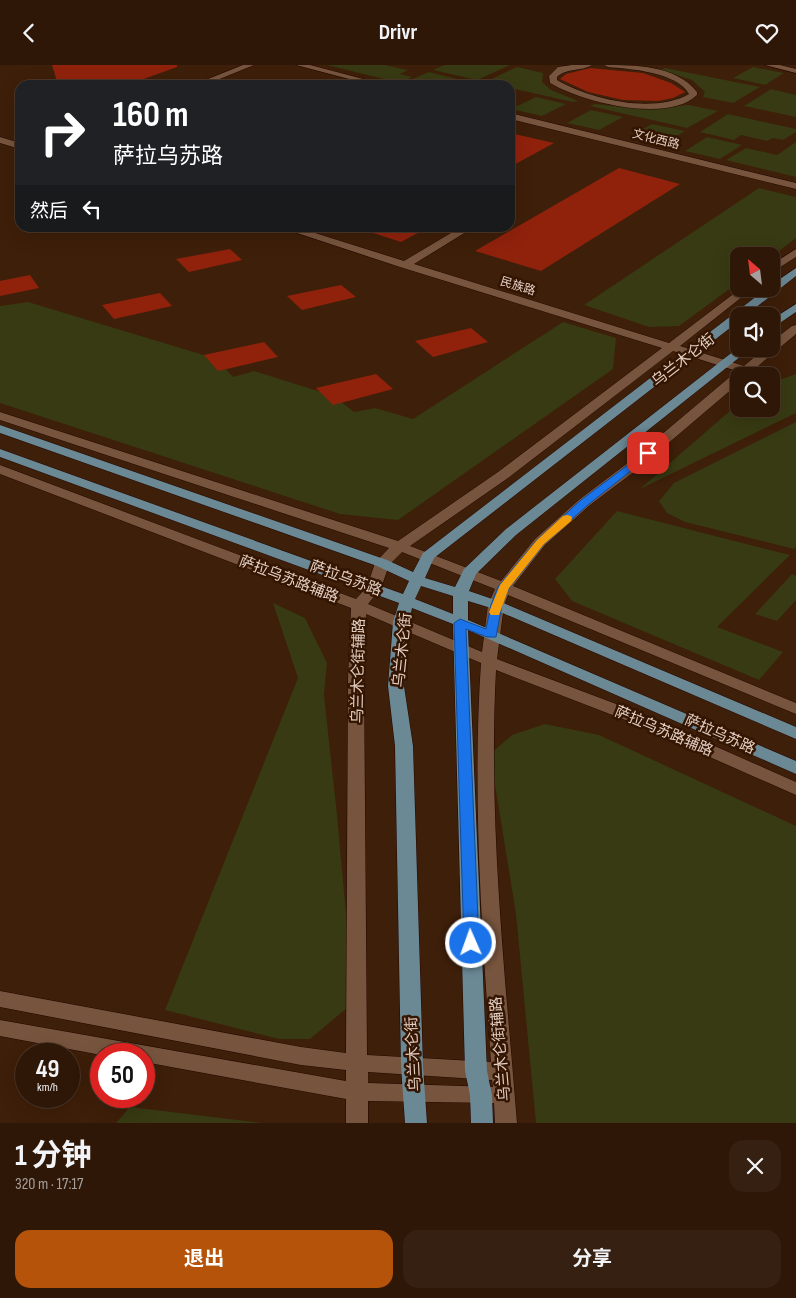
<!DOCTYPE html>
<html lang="zh">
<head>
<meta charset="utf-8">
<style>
	:root { --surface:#2e1707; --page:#362011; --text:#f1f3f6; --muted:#a79f9b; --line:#493628; --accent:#b45309 }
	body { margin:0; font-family:"Sofia Sans Condensed","Noto Sans SC",sans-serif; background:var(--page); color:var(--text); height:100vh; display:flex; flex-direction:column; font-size:19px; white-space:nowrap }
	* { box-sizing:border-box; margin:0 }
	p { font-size:16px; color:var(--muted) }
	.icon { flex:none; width:28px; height:28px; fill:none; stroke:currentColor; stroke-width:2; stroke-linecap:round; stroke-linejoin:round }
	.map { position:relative; height:1058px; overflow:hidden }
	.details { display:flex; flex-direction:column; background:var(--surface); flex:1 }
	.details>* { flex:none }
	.top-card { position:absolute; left:15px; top:15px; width:500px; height:152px; border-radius:15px; box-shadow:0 5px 20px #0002,0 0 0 1px var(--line); background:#202124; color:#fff; overflow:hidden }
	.needle { width:32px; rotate:332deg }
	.buttons { position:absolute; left:730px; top:182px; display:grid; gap:10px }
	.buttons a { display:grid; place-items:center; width:50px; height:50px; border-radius:10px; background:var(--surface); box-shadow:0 5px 20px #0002,0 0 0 1px var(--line); font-size:25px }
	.speed { position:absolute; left:15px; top:978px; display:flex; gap:10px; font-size:25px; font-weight:700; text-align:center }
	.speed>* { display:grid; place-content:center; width:65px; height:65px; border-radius:50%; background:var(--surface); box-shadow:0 5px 20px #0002,0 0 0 1px var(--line); line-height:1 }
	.speed small { font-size:12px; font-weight:400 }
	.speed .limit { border:8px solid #d22; background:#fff; color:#111 }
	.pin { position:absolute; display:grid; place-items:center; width:42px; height:42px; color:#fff; margin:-21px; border-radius:10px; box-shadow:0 2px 8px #0006 }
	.me { position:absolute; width:55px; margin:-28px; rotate:358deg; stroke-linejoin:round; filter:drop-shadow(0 0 4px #0008) }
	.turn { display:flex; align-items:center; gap:18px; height:105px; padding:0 15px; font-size:22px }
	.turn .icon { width:65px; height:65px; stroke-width:2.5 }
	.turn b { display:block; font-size:35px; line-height:42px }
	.then { display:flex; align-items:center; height:48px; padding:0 15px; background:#0003; gap:10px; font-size:19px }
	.round { display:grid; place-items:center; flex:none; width:52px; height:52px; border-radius:15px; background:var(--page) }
	.summary { display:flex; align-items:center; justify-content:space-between; height:85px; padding:0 15px }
	h1 { font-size:30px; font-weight:700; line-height:38px }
	.cta { display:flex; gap:10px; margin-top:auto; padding:10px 15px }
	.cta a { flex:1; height:58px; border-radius:15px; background:var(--accent); color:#fff; font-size:20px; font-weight:700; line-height:58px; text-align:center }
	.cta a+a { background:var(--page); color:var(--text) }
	header { display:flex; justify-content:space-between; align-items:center; height:65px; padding:0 15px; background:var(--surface); font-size:22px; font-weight:700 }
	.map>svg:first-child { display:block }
</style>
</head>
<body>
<header><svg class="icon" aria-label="back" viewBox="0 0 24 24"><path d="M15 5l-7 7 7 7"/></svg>Drivr<svg class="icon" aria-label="heart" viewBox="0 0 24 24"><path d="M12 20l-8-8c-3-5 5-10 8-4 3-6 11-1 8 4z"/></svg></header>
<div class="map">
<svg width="796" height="1058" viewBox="0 0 796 1058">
	<rect width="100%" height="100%" fill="#3e1f09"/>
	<g fill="#373a12">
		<polygon points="327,0 385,0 408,5 400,9 412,12 400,18"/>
		<polygon points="444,0 510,0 477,15 433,5"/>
		<polygon points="517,2 543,8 542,17 551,25 578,36 573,37 510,23 510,20 485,17"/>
		<polygon points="753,2 784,8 765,20 733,13"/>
		<polygon points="665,3 760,22 733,38 703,32 705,27 692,15 661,5"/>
		<polygon points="429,7 457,14 443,20 403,18"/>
		<polygon points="771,24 796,30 796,52 744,41"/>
		<polygon points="536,32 566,39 542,51 511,44"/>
		<polygon points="595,39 645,44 689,40 718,46 687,63 590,41"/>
		<polygon points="591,45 623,52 599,65 567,58"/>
		<polygon points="728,49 796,64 796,67 783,75 773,73 767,76 741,70 734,75 700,67"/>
		<polygon points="652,59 685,66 662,80 628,72"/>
		<polygon points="707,72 742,80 720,94 685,86"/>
		<polygon points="796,77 796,112 726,95 746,83 777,90"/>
		<polygon points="759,123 796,132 796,173 771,192 739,191 739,217 679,261 649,262 584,240"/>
		<polygon points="28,237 217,294 233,312 254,306 334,331 354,347 375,343 413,354 563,257 616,273 613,304 398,455 340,449 0,338 0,241"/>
		<polygon points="796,309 796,348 640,424 739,338 739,344 771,344 771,318"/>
		<polygon points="796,357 796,482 794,484 685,457 667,448 659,436 674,418"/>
		<polygon points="617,446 790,490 717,562 783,587 759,615 572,536 555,514"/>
		<polygon points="792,509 796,511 796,535 777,556 755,549"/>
		<polygon points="273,538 305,553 327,598 324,630 337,750 354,937 310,974 279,974 165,945 298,613"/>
		<polygon points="545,659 599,670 796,761 796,1058 536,1058 516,849 490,689 512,670"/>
		<polygon points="130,1042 262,1058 116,1058"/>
	</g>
	<g fill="#90220c">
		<polygon points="52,0 177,0 177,2 127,20 58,20"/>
		<polygon points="590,3 643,8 671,18 685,27 673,33 658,36 623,35 588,27 560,14 566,9"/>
		<polygon points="510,68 554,78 510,102"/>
		<polygon points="619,103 680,119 541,206 475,186"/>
		<polygon points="365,162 429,162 401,177 364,165"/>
		<polygon points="230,184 242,195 189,207 176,194"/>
		<polygon points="30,210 39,223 0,231 0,216"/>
		<polygon points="341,220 356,232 302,245 287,231"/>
		<polygon points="160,228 172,241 114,254 102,240"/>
		<polygon points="471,263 488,277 433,292 415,276"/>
		<polygon points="264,277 278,292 218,306 204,290"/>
		<polygon points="376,309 393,324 333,340 316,323"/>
	</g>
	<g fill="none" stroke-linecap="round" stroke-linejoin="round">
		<g stroke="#230700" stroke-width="1">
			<g id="minor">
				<polygon points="243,0 254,0 205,20 193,20"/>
				<polygon points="296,0 310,0 386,20 372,20"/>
				<path d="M 572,0 L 592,0 C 581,7 568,2 557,12 L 557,15 C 591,35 654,49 689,29 C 677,7 630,4 608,2 L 604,0 C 635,0 676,0 697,27 L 697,30 C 667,59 582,37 550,18 L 549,11 L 558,2 Z"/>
				<polygon points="765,0 780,0 796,4 796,8"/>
				<polygon points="510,48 796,118 796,124 510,54"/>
				<polygon points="0,72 20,78 20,84 0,78"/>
				<path d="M 279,162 L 296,162 L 404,196 L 461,162 L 474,162 L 414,199 L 669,278 L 740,224 L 752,224 L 680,281 L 744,301 L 764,284 L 771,284 L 771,277 L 792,261 L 796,260 L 796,269 L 746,311 L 739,311 L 739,318 L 639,403 L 590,440 L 545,480 L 513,521 L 796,638 L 796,649 L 508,530 L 504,540 L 497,594 L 640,648 L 796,717 L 796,730 L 628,656 L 496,605 C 488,756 505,908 517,1058 L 495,1058 L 494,1038 L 368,1036 L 368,1058 L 346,1058 L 346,1034 L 144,997 L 144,989 L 101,990 L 0,971 L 0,955 L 346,1016 L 346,1005 L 301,1000 L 0,942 L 0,926 L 301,982 L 346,988 L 348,615 L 351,543 L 0,409 L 0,400 L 356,534 L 367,522 L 375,498 L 389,483 L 0,355 L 0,347 L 398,476 L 498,407 L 662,283 L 400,202 ZM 673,286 L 737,306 L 629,397 L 580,434 L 535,474 L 501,516 L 410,481 L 508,413 ZM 402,487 L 495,524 L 488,540 L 482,587 L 368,539 L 381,523 L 389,500 ZM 366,549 L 481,598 C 472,731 482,865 491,997 L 367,990 L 364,615 ZM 368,1007 L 492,1015 L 493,1022 L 368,1018 Z"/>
				<polygon points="796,184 796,192 771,208 771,200"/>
			</g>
		</g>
		<g stroke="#230700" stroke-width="1">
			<g id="major">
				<path d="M 796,203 L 796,211 L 745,251 L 739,251 L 739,256 L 434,493 L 425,513 L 455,522 L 464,504 L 506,464 L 739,282 L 750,284 L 516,470 L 476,509 L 469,526 L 501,537 L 796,662 L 796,674 L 491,543 L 468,536 L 468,555 L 796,696 L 796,709 L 468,565 L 487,1006 L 492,1030 L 493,1058 L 471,1058 L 470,1030 L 465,1006 L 453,559 L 412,543 L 409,557 L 404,621 L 413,681 L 423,1001 L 427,1058 L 405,1058 L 401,1001 L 395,681 L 388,621 L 393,557 L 399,538 L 0,392 L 0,384 L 403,529 L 409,516 L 377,501 L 0,368 L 0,360 L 387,495 L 413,507 L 423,488 L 766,224 L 771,224 L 771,220 ZM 421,521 L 453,531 L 453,549 L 415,534 Z"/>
				<polygon points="796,239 796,247 771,264 771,255"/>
			</g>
		</g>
		<use href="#minor" fill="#77543d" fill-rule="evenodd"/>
		<use href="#major" fill="#6b8895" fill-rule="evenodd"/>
	</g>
	<polygon fill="#1a73e8" stroke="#114b97" points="648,385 651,386 651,390 589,439 544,479 509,523 502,540 496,572 487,572 466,564 479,878 477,883 471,884 466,883 464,878 454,558 460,554 486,564 491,540 498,522 537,475 581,435"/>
	<polygon fill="#f59e0b" points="567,450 571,451 572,453 571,456 544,479 509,523 499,550 491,550 489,547 500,520 537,475 563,451"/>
	<g text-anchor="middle" stroke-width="5" stroke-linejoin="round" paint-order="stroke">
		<g font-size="12" fill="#e4cfc3" stroke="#331501">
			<text transform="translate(656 74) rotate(14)" y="4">文化西路</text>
			<text transform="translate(518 221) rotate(17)" y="4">民族路</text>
		</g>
		<g font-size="15" fill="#e4cfc3" stroke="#331501">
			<text transform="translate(683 295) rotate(-38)" y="5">乌兰木仑街</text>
			<text transform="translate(346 513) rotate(20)" y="5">萨拉乌苏路</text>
			<text transform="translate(289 514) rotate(21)" y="5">萨拉乌苏路辅路</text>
			<text transform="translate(402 585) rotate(-84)" y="5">乌兰木仑街</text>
			<text transform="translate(358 606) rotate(-89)" y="5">乌兰木仑街辅路</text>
			<text transform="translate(664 666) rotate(23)" y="5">萨拉乌苏路辅路</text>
			<text transform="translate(720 669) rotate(24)" y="5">萨拉乌苏路</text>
			<text transform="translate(500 984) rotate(-95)" y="5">乌兰木仑街辅路</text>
			<text transform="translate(413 989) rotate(-93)" y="5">乌兰木仑街</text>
		</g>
	</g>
</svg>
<div class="buttons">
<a><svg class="needle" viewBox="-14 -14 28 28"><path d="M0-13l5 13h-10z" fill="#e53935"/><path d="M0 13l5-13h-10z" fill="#a79f9b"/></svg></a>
<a><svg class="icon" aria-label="sound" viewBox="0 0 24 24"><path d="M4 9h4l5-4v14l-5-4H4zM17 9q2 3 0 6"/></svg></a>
<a><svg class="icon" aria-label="search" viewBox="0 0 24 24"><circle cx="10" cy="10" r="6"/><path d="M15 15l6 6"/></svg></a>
</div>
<div class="speed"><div>49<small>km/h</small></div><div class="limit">50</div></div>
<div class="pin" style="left:648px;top:388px;background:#d93025"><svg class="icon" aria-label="arrive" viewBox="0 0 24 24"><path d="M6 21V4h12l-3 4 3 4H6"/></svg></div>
<svg class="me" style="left:471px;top:878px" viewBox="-20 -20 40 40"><circle r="17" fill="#1a73e8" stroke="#fff" stroke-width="3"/><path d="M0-11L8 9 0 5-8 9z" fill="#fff"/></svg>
<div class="top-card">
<div class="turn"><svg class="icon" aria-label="right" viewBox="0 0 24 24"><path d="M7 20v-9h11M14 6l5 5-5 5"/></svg><div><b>160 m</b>萨拉乌苏路</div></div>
<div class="then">然后<svg class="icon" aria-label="left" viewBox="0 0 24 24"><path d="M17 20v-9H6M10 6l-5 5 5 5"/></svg></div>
</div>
</div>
<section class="details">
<div class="summary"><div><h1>1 分钟</h1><p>320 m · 17:17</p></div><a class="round"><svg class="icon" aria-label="close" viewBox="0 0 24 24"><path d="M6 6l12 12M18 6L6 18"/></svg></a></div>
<div class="cta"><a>退出</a><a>分享</a></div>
</section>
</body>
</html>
